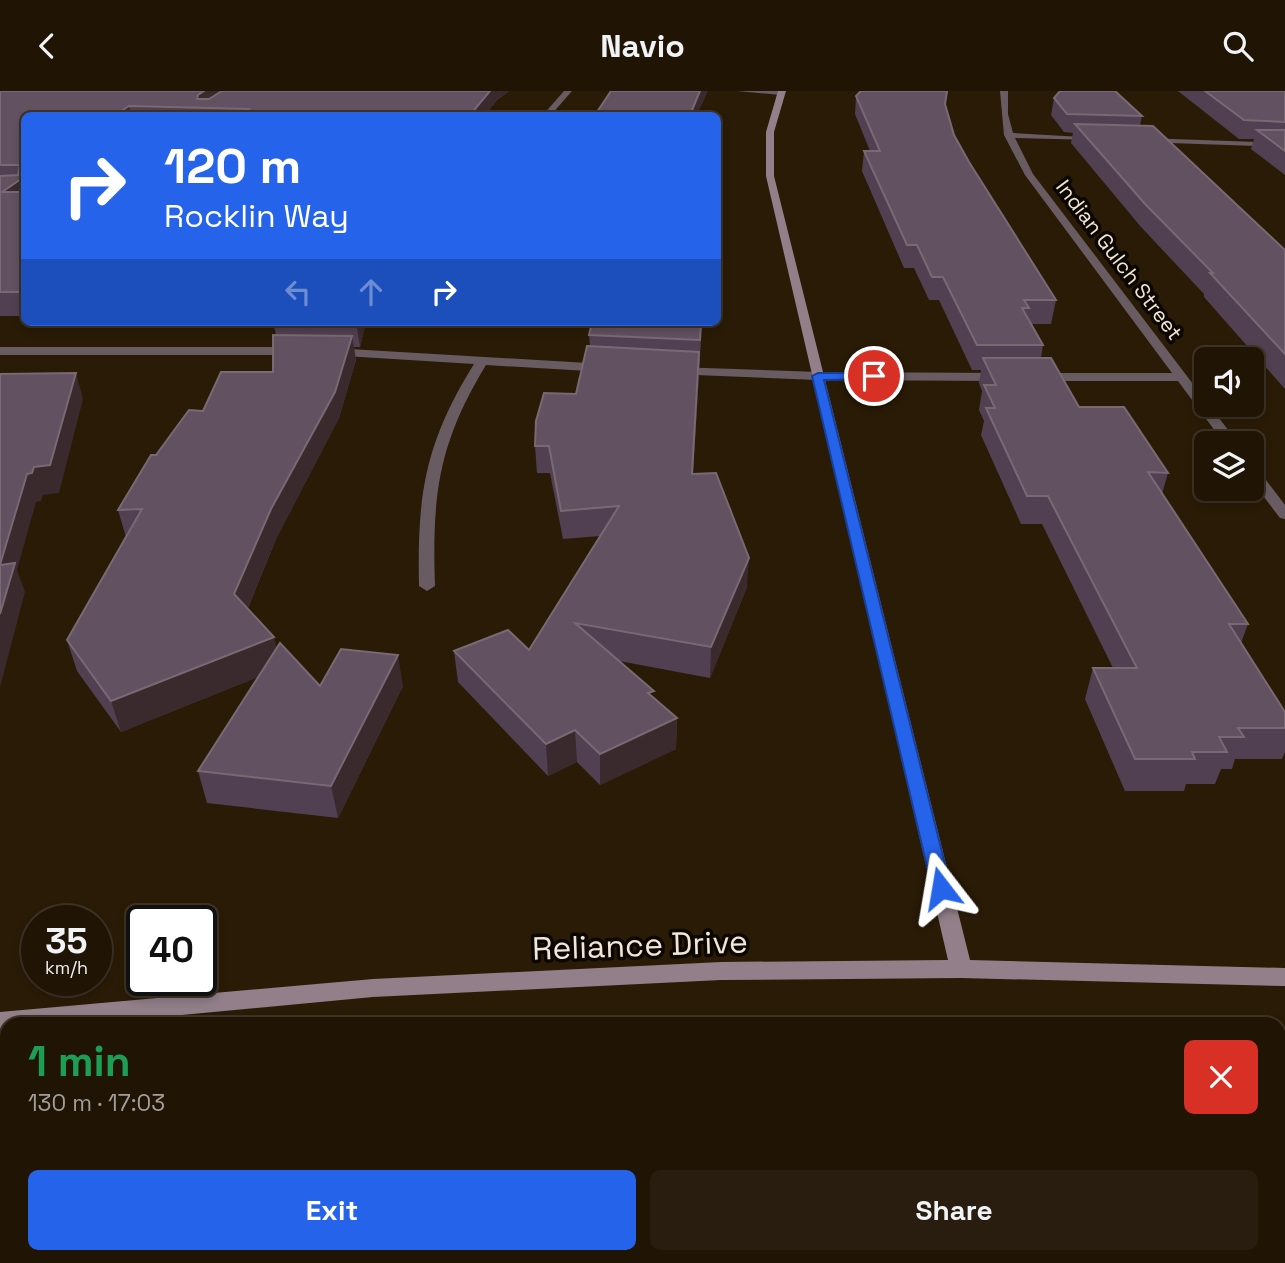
<!DOCTYPE html>
<html lang="en">
<head>
<meta charset="utf-8">
<style>
	:root { --surface:#201404; --page:#281d0e; --text:#f1f3f6; --muted:#a29e9a; --line:#3d3326; --accent:#2563eb }
	body { margin:0; font-family:"Space Grotesk",sans-serif; background:var(--page); color:var(--text); height:100vh; display:flex; flex-direction:column; font-size:26px; white-space:nowrap }
	* { box-sizing:border-box; margin:0 }
	p { font-size:23px; color:var(--muted) }
	.icon { flex:none; width:38px; height:38px; fill:none; stroke:currentColor; stroke-width:2; stroke-linecap:round; stroke-linejoin:round }
	.map { position:relative; flex:1; overflow:hidden }
	.panel { position:absolute; left:0px; top:926px; width:1286px; height:247px; display:flex; flex-direction:column; background:var(--surface); border-radius:21px 21px 0 0; box-shadow:0 4px 10px #0003,0 0 0 2px var(--line) }
	.panel>* { flex:none }
	.top-card { position:absolute; left:21px; top:21px; width:700px; height:214px; border-radius:10px; box-shadow:0 4px 10px #0003,0 0 0 2px var(--line); background:#2563eb; color:#fff; overflow:hidden }
	.tools { position:absolute; left:1194px; top:256px; display:grid; gap:14px }
	.tools a { display:grid; place-items:center; width:70px; height:70px; border-radius:10px; background:var(--surface); box-shadow:0 4px 10px #0003,0 0 0 2px var(--line); font-size:35px }
	.speed { position:absolute; left:21px; top:814px; display:flex; gap:14px; font-size:35px; font-weight:700; text-align:center }
	.speed>* { display:grid; place-content:center; width:91px; height:91px; border-radius:50%; background:var(--surface); box-shadow:0 4px 10px #0003,0 0 0 2px var(--line); line-height:1 }
	.speed small { font-size:18px; font-weight:400 }
	.speed .limit { border:4px solid #111; border-radius:10px; background:#fff; color:#111 }
	.pin { position:absolute; display:grid; place-items:center; width:60px; height:60px; color:#fff; margin:-30px; border:4px solid #fff; border-radius:50%; box-shadow:0 2px 7px #0007 }
	.me { position:absolute; width:77px; margin:-38px; rotate:346deg; stroke-linejoin:round; filter:drop-shadow(0 0 5px #0008) }
	.turn { display:flex; align-items:center; gap:24px; height:147px; padding:0 28px; font-size:32px }
	.turn .icon { width:91px; height:91px; stroke-width:2.5 }
	.turn b { display:block; font-size:49px; line-height:60px }
	.lanes { display:flex; align-items:center; height:66px; padding:0 28px; background:#0003; justify-content:center; gap:35px; direction:ltr }
	.lanes .off { opacity:.35 }
	.round { display:grid; place-items:center; flex:none; width:74px; height:74px; border-radius:10px; background:var(--page) }
	.head { display:flex; align-items:center; justify-content:space-between; height:119px; padding:0 28px }
	h1 { font-size:42px; font-weight:700; line-height:52px; color:#1e9e55 }
	.action { display:flex; gap:14px; margin-top:auto; padding:14px 28px }
	.action a { flex:1; height:80px; border-radius:10px; background:var(--accent); color:#fff; font-size:28px; font-weight:700; line-height:80px; text-align:center }
	.action a+a { background:var(--page); color:var(--text) }
	header { display:flex; justify-content:space-between; align-items:center; height:91px; padding:0 28px; background:var(--surface); font-size:32px; font-weight:700 }
	.map>svg:first-child { display:block }
</style>
</head>
<body>
<header><svg class="icon" aria-label="back" viewBox="0 0 24 24"><path d="M15 5l-7 7 7 7"/></svg>Navio<svg class="icon" aria-label="search" viewBox="0 0 24 24"><circle cx="10" cy="10" r="6"/><path d="M15 15l6 6"/></svg></header>
<div class="map">
<svg width="1285" height="1172" viewBox="0 0 1285 1172">
	<rect width="100%" height="100%" fill="#2a1b06"/>
	<g fill="none" stroke-linecap="round" stroke-linejoin="round">
		<g fill="#685c62" fill-rule="evenodd">
			<polygon points="564,0 572,0 551,24 543,24"/>
			<polygon points="737,0 782,0 785,2 781,4"/>
			<polygon points="1000,0 1008,0 1008,23 1013,42 1099,47 1095,49 1015,47 1033,83 1238,352 1224,352 1178,290 1039,290 1033,286 1039,282 1172,282 1025,84 1004,44"/>
			<polygon points="1144,47 1285,52 1285,56 1141,51"/>
			<polygon points="0,256 297,256 303,260 297,264 0,264"/>
			<path d="M 332,257 L 605,273 L 611,277 L 605,281 L 486,274 C 438,353 432,404 435,495 L 427,500 L 419,495 C 417,403 425,352 474,273 L 328,264 L 328,258 Z"/>
			<polygon points="675,276 818,281 1004,282 1010,286 1004,290 818,289 671,283 671,277"/>
			<polygon points="1251,375 1256,376 1285,414 1285,428 1280,427 1251,389"/>
		</g>
		<polygon fill="#927f89" fill-rule="evenodd" points="778,0 786,0 774,41 774,85 970,869 1285,877 1285,895 961,887 721,889 373,906 86,933 7,933 7,940 0,941 0,921 373,888 721,871 948,869 766,85 766,41"/>
	</g>
	<g fill="#514051">
		<polygon points="0,0 509,0 497,9 485,24 24,24 24,225 0,225"/>
		<polygon points="859,0 948,0 945,15 954,44 969,71 1056,209 1051,233 1031,233 1043,254 1041,267 1079,316 1168,382 1162,403 1248,533 1241,552 1285,621 1285,661 1282,668 1235,668 1232,678 1221,678 1215,693 1186,693 1184,700 1125,700 1085,608 1093,577 1113,577 1042,433 1021,433 981,344 984,330 979,319 982,300 979,292 981,279 972,279 939,209 929,209 914,177 904,177 862,80 864,60 870,60 855,23 856,5"/>
		<polygon points="1178,0 1285,0 1285,84 1251,58 1254,48 1239,48"/>
		<polygon points="1054,7 1142,25 1140,35 1285,159 1285,298 1204,206 1204,203 1141,136 1071,52 1073,42 1064,41 1051,24"/>
		<polygon points="273,231 366,231 360,256 354,256 356,269 339,327 277,446 248,517 277,556 320,595 403,595 338,727 207,712 198,680 258,586 121,641 77,580 67,549 126,446 118,419 156,364 203,320 273,281 276,244"/>
		<polygon points="592,231 702,231 693,383 747,496 710,587 619,570 654,607 677,627 676,658 600,694 577,671 548,685 458,591 454,560 529,559 600,445 563,448 550,382 537,382 535,355 576,303 590,256 589,244"/>
	</g>
	<g fill="#3a292d">
		<polygon points="204,0 235,0 209,17 197,8 198,4"/>
		<polygon points="490,0 509,0 497,9 485,24 470,24"/>
		<polygon points="700,0 708,0 697,24 690,24"/>
		<polygon points="129,15 132,24 115,24"/>
		<polygon points="24,86 24,110 2,101"/>
		<polygon points="356,231 366,231 360,256"/>
		<polygon points="352,245 356,269 339,327 277,446 241,533 234,503 271,418"/>
		<polygon points="699,261 699,286 691,411 692,383"/>
		<polygon points="76,282 83,308 59,402 43,404 41,410 36,411 17,479 25,501 0,596 0,474 27,383 34,376"/>
		<polygon points="749,467 747,496 710,587 711,556"/>
		<polygon points="274,546 281,577 121,641 111,610"/>
		<polygon points="398,564 403,595 338,727 331,695"/>
		<polygon points="677,627 676,658 600,694 600,663"/>
		<polygon points="575,639 577,671 548,685 546,653"/>
	</g>
	<g fill="#625160" stroke="#786973" stroke-width="2">
		<polygon points="0,0 204,0 198,4 197,8 209,8 222,0 490,0 470,24 242,24 249,18 129,15 115,24 24,24 24,86 2,101 24,101 24,201 0,201 0,85 18,84 20,74 0,74"/>
		<polygon points="611,0 700,0 690,24 595,24"/>
		<polygon points="861,0 947,0 945,13 954,44 969,71 1056,209 1024,209 1029,217 1022,217 1043,254 977,254 943,186 932,186 917,154 907,154 864,60 880,60 856,5"/>
		<polygon points="1060,0 1115,0 1142,25 1067,23 1054,7"/>
		<polygon points="1205,0 1285,0 1285,31 1244,29"/>
		<polygon points="1075,33 1153,35 1285,159 1285,263 1210,182 1213,182 1146,114"/>
		<polygon points="1257,39 1285,39 1285,60"/>
		<polygon points="273,231 356,231 356,232"/>
		<polygon points="592,231 701,231 700,249 589,244"/>
		<polygon points="273,244 352,245 335,301 271,418 234,503 274,546 111,610 67,549 142,418 118,419 151,364 156,364 189,319 203,320 221,281 273,281"/>
		<polygon points="587,255 699,261 692,383 716,382 749,467 711,556 575,532 654,600 648,602 677,627 600,663 575,639 546,653 454,560 508,539 529,559 619,415 561,420 549,355 535,355 536,330 544,302 576,303"/>
		<polygon points="983,267 1051,267 1079,316 1124,316 1168,382 1148,381 1248,533 1229,533 1285,621 1285,637 1238,637 1244,646 1219,646 1227,661 1192,661 1195,668 1135,668 1093,577 1137,577 1048,405 1027,405 986,317 995,317 984,294 996,294"/>
		<polygon points="76,282 50,374 34,376 32,382 27,383 0,474 15,472 0,523 0,283"/>
		<polygon points="280,552 320,595 341,558 398,564 331,695 198,680"/>
	</g>
	<polygon fill="#2563eb" stroke="#184099" stroke-width="2" points="874,282 878,283 878,288 824,289 951,797 941,804 932,797 812,285 818,282"/>
	<g text-anchor="middle" stroke-width="7" stroke-linejoin="round" paint-order="stroke">
		<g font-size="21" fill="#f0e6d9" stroke="#0d0702">
			<text transform="translate(1119 169) rotate(53)" y="7">Indian Gulch Street</text>
		</g>
		<g font-size="32" fill="#f0e6d9" stroke="#0d0702">
			<text transform="translate(640 854) rotate(-2)" y="11">Reliance Drive</text>
		</g>
	</g>
</svg>
<div class="tools">
<a><svg class="icon" aria-label="sound" viewBox="0 0 24 24"><path d="M4 9h4l5-4v14l-5-4H4zM17 9q2 3 0 6"/></svg></a>
<a><svg class="icon" aria-label="layers" viewBox="0 0 24 24"><path d="M12 4l9 5-9 5-9-5zM3 14l9 5 9-5"/></svg></a>
</div>
<div class="speed"><div>35<small>km/h</small></div><div class="limit">40</div></div>
<div class="pin" style="left:874px;top:285px;background:#d93025"><svg class="icon" aria-label="arrive" viewBox="0 0 24 24"><path d="M6 21V4h12l-3 4 3 4H6"/></svg></div>
<svg class="me" style="left:941px;top:797px" viewBox="-20 -20 40 40"><path d="M0-17L14 15 0 8-14 15z" fill="#2563eb" stroke="#fff" stroke-width="4"/></svg>
<div class="top-card">
<div class="turn"><svg class="icon" aria-label="right" viewBox="0 0 24 24"><path d="M7 20v-9h11M14 6l5 5-5 5"/></svg><div><b>120 m</b>Rocklin Way</div></div>
<div class="lanes"><svg class="icon off" aria-label="left" viewBox="0 0 24 24"><path d="M17 20v-9H6M10 6l-5 5 5 5"/></svg><svg class="icon off" aria-label="ahead" viewBox="0 0 24 24"><path d="M12 20V5M6 11l6-6 6 6"/></svg><svg class="icon" aria-label="right" viewBox="0 0 24 24"><path d="M7 20v-9h11M14 6l5 5-5 5"/></svg></div>
</div>
<section class="panel">
<div class="head"><div><h1>1 min</h1><p>130 m · 17:03</p></div><a class="round" style="background:#d93025;color:#fff"><svg class="icon" aria-label="close" viewBox="0 0 24 24"><path d="M6 6l12 12M18 6L6 18"/></svg></a></div>
<div class="action"><a>Exit</a><a>Share</a></div>
</section>
</div>
</body>
</html>
